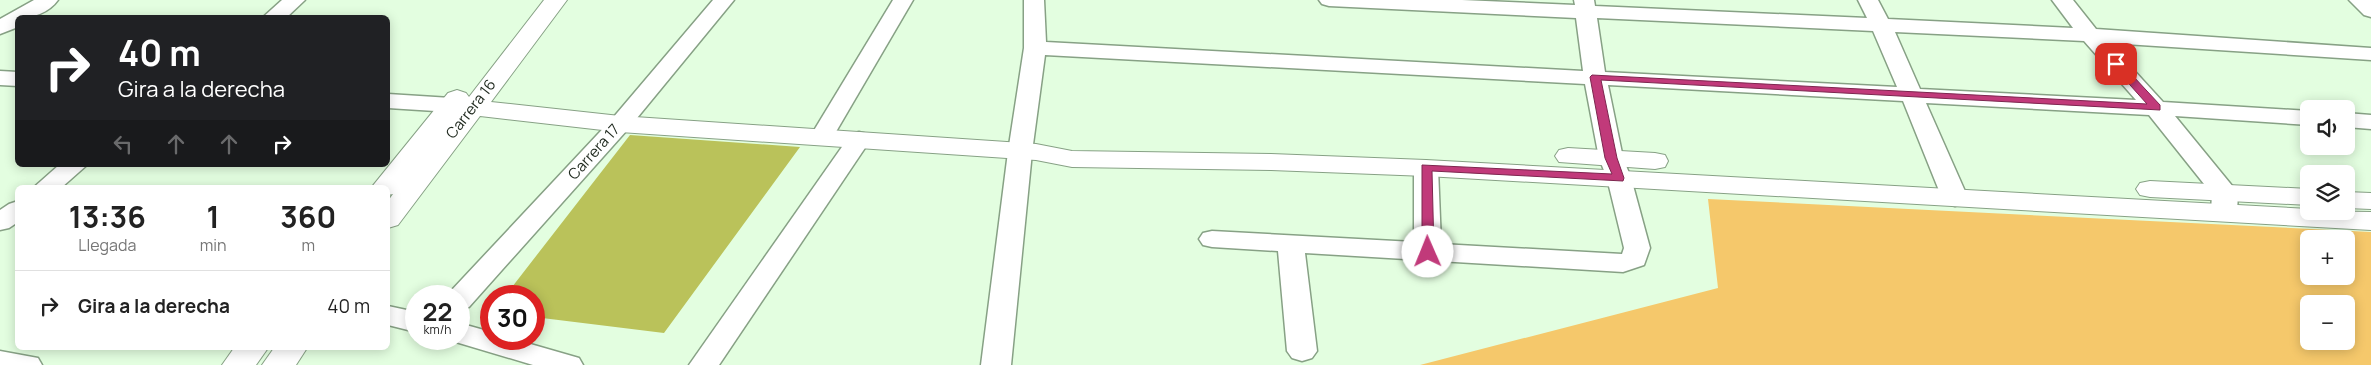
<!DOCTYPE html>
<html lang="es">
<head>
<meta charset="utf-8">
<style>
	:root { --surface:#fff; --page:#f2f2f2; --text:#222; --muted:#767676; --line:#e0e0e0 }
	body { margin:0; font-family:Manrope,sans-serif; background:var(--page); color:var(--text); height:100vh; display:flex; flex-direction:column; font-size:19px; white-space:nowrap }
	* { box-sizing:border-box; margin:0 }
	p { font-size:16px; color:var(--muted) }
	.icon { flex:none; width:28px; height:28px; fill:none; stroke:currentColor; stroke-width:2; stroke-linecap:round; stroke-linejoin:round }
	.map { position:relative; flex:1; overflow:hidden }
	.details { position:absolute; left:15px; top:185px; width:375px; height:165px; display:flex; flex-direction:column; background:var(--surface); border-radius:8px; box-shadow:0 2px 12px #0003 }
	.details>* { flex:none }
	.guide { position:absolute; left:15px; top:15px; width:375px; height:152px; border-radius:8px; box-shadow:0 2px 12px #0003; background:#202124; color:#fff; overflow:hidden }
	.buttons { position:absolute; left:2300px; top:100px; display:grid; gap:10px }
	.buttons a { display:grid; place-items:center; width:55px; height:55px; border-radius:8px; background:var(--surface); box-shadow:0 2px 12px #0003; font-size:25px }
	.speed { position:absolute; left:405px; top:285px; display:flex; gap:10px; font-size:25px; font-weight:700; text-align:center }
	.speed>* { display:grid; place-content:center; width:65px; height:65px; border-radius:50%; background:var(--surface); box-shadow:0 2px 12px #0003; line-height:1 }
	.speed small { font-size:12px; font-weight:400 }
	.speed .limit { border:8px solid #d22; background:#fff; color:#111 }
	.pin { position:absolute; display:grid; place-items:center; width:42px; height:42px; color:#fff; margin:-21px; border-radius:10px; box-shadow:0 2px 8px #0006 }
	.me { position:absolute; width:55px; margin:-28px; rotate:359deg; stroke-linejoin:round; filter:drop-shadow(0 0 4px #0008) }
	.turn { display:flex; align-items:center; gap:18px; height:105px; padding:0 20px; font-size:22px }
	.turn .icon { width:65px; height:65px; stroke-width:2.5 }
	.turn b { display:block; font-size:35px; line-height:42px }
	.lanes { display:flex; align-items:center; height:48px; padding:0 20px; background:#0003; justify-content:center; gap:25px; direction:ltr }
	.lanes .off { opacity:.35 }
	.eta { display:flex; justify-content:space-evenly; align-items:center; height:85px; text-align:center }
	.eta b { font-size:30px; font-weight:700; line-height:35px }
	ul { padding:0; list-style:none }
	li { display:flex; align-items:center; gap:15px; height:70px; padding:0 20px; border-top:1px solid var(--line) }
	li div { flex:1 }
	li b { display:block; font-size:19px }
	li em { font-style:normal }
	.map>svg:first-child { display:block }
</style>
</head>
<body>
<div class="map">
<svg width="2371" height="365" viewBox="0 0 2371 365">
	<rect width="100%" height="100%" fill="#e3fee0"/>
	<path fill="#f5c86b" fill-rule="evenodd" d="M 1708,199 L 2371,232 L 2371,365 L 1420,365 L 1718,288 ZM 2309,239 L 2346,239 L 2346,276 L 2309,276 ZM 2309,304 L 2346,304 L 2346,341 L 2309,341 Z"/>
	<polygon fill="#bac25a" points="630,135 800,147 664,333 534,317 534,296 505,296"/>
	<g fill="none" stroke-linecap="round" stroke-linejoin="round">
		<g stroke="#87a185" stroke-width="3">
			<g id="street">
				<path d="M 34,0 L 58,0 C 49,13 32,18 18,18 L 18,27 L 0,34 L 0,19 Z"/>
				<polygon points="282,0 305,0 286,18 262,18"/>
				<polygon points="713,0 734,0 628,129 469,307 459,309 459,296 447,296 449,293 612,119"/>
				<polygon points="893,0 913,0 830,142 822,144 814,142 810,137"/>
				<path d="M 1024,0 L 1044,0 L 1046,42 L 1583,71 L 1576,18 L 1329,6 L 1322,4 L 1319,0 L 1462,0 L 1575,5 L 1574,0 L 1594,0 L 1595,6 L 1867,18 L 1858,0 L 1878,0 L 1888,19 L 2073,28 L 2052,0 L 2073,0 L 2096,29 L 2371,48 L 2371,60 L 2109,43 L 2163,102 L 2309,111 L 2309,125 L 2175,116 L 2238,193 L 2237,212 L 2233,218 L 2224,220 L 2215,218 L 2211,212 L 2212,194 L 2149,115 L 1926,103 L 1968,198 L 1964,203 L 1955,206 L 1946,203 L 1942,198 L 1903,101 L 1608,85 L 1623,158 L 1631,178 L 1650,248 L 1644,265 L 1623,272 L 1305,253 L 1317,351 L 1312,358 L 1302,361 L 1292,358 L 1287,351 L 1278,251 L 1212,247 L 1203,245 L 1199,239 L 1203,233 L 1212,231 L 1414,242 L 1414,168 L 1417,163 L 1426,161 L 1435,163 L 1438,168 L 1441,244 L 1622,254 L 1624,248 L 1607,178 L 1599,158 L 1585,84 L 1045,55 L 1032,152 L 1011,365 L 981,365 L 1008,152 L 1024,48 ZM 1597,18 L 1873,31 L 1897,87 L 1605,72 ZM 1895,32 L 2084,41 L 2136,100 L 1920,89 Z"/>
				<polygon points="2349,0 2371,0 2371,17 2364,15"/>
				<polygon points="0,71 18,72 18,86 0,85"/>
				<polygon points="388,94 451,98 459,100 462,105 459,110 451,112 388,108"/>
				<polygon points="2346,113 2371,115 2371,129 2346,127"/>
				<polygon points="859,132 867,134 871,139 719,365 689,365 851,134"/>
				<polygon points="59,165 87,165 61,188 33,188"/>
				<polygon points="18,201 18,222 9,228 0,230 0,210 9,204"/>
				<polygon points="388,306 416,312 416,332 388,325"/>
				<polygon points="459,323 491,332 491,339 513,339 579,358 583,365 533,365 449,340 459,339"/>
				<polygon points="0,351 38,358 42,365 0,365"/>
			</g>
		</g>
		<g stroke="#87a185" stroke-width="2">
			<g id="secondary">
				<polygon points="544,0 567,0 491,102 620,116 1036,144 1072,151 1271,154 1426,160 2309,209 2309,211 2371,212 2371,230 1426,176 1271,170 1072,167 1036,160 620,132 480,116 398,225 388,228 388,201 393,194 388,195 388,188 371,188 448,93 457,90 466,93 469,97"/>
				<polygon points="1568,148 1655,153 1665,155 1668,161 1665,167 1655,169 1559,162 1555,156 1559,150"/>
				<polygon points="2150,181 2309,189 2309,205 2150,197 2140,195 2136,189 2140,183"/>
				<polygon points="2346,192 2371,193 2371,209 2346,208"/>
				<polygon points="234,348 268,348 256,365 222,365"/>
				<polygon points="274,348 307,348 296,365 262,365"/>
			</g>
		</g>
		<use href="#street" fill="#fff" fill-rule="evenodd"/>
		<use href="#secondary" fill="#fff" fill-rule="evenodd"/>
	</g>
	<polygon fill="#c13a7a" stroke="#7d264f" points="2116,61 2120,62 2160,105 2160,110 1601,80 1617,158 1624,178 1623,181 1432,171 1434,252 1428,256 1422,252 1422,165 1612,174 1605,158 1590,77 1592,75 2147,104 2113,66 2113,62"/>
	<g text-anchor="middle" stroke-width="4.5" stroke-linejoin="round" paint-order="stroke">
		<g font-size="15" fill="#1e281d" stroke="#fff">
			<text transform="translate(471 109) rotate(-52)" y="5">Carrera 16</text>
			<text transform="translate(594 152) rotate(-48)" y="5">Carrera 17</text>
		</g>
	</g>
</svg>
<div class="buttons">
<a><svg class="icon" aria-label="sound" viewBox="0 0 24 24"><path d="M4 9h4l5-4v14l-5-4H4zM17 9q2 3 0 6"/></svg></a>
<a><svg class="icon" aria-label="layers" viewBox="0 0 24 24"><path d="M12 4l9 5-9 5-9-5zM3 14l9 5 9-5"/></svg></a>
<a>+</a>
<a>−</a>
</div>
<div class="speed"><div>22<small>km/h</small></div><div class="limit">30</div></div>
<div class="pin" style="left:2116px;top:64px;background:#d93025"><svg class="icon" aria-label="arrive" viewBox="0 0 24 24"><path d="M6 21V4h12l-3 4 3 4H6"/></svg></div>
<svg class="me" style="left:1428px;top:252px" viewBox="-20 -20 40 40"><circle r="19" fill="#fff"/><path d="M0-13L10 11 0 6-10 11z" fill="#c13a7a"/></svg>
<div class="guide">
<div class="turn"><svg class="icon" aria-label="right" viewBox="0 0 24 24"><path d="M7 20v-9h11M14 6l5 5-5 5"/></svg><div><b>40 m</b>Gira a la derecha</div></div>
<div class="lanes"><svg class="icon off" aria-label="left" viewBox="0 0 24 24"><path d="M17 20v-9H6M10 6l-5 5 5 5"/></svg><svg class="icon off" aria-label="ahead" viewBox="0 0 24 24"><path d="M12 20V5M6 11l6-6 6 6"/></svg><svg class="icon off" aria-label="ahead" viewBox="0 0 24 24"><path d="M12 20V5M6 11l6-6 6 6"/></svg><svg class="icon" aria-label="right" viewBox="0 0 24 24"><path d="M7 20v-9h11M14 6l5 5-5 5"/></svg></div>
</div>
<section class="details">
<div class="eta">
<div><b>13:36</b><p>Llegada</p></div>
<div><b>1</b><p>min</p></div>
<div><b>360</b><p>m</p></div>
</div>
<ul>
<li><svg class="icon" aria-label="right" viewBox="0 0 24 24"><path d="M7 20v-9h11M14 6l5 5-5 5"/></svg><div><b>Gira a la derecha</b></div><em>40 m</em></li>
</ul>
</section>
</div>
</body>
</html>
